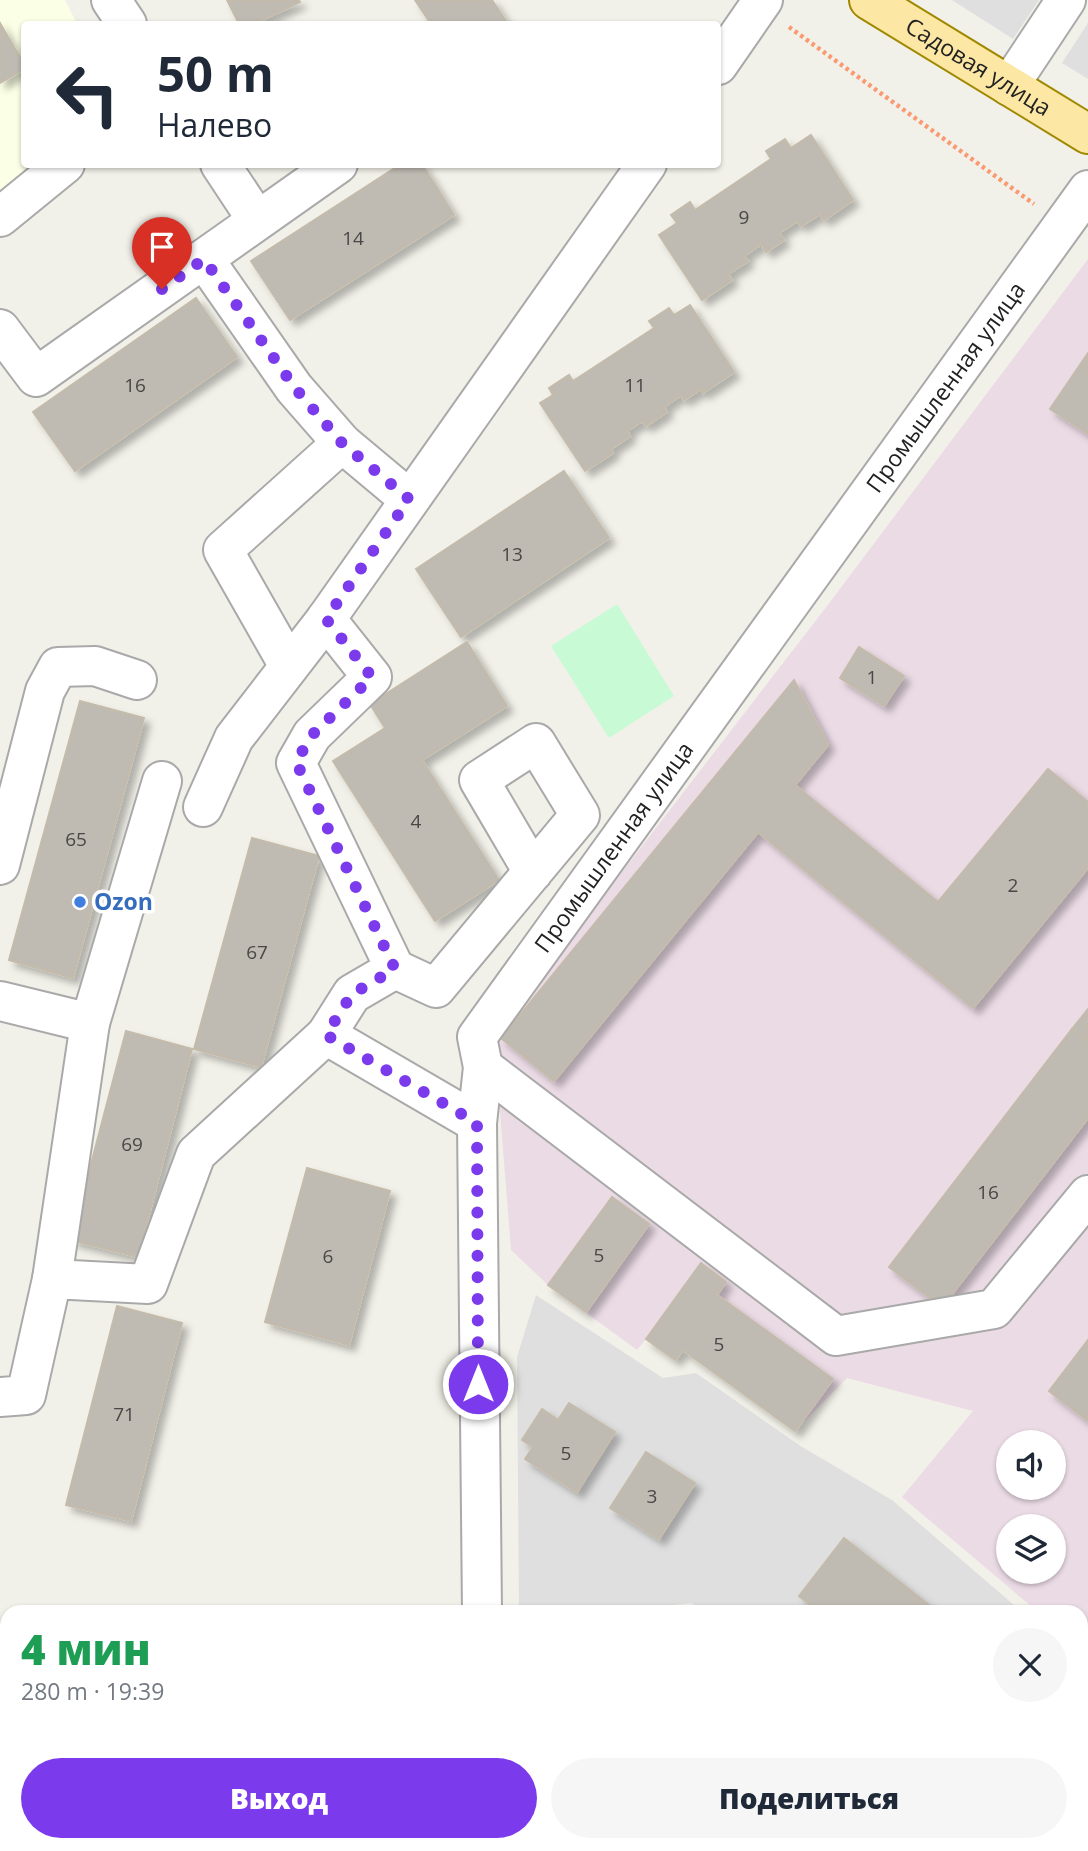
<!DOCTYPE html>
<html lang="ru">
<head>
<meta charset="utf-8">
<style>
	:root { --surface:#fff; --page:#f6f6f7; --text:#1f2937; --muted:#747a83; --accent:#7c3aed }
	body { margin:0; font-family:"Open Sans",sans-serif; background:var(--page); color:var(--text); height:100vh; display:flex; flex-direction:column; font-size:26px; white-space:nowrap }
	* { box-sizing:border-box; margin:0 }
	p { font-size:23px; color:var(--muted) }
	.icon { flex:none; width:38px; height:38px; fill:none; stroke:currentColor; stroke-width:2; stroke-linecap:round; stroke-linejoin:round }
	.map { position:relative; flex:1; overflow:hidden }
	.sheet { position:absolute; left:0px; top:1605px; width:1088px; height:247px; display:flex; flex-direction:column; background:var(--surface); border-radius:21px 21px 0 0; box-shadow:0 2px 5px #0004 }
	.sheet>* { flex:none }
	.guide { position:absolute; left:21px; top:21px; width:700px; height:147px; border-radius:7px; box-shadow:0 2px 5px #0004; background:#fff; color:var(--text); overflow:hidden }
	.controls { position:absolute; left:996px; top:1430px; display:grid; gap:14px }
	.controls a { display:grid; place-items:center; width:70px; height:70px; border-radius:50%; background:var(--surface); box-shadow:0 2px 5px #0004; font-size:35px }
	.pin { position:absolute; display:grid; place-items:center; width:60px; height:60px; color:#fff; margin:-72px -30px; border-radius:50% 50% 50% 0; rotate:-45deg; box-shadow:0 0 7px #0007 }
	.pin .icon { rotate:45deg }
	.me { position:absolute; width:77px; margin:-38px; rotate:0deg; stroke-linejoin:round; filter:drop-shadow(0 0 5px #0008) }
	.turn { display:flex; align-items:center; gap:24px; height:147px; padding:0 21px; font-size:32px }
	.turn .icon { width:91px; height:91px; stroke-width:2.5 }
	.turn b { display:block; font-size:49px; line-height:60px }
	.round { display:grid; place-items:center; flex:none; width:74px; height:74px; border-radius:37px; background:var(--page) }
	.headline { display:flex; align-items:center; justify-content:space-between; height:119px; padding:0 21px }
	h1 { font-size:42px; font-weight:800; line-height:52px; color:#1e9e55 }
	.primary-button { display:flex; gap:14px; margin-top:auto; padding:14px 21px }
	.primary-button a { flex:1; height:80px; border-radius:42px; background:var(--accent); color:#fff; font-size:28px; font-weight:800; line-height:80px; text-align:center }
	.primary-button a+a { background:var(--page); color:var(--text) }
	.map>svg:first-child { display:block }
</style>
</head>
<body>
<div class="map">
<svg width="1088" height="1851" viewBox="0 0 1088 1851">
	<defs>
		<filter id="shadow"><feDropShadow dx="6" dy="6" stdDeviation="3.5" flood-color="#0004"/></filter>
	</defs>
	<rect width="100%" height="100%" fill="#f2f1e9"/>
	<g fill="#e0dfdf">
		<polygon points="952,0 1039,0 1013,39"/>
		<polygon points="1088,23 1088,79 1062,63"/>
		<polygon points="536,1295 663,1378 696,1373 799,1445 892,1500 1022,1612 707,1612 691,1603 611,1612 519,1612 517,1357"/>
		<polygon points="1082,1663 1088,1669 1088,1839 1082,1835"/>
		<polygon points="7,1836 7,1844 221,1845 223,1851 0,1851 0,1838"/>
		<polygon points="510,1844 511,1851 258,1851 257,1845"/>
		<polygon points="1011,1844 1021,1851 556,1851 554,1845"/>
	</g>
	<path fill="#ebdbe5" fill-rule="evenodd" d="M 1088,259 L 1088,1654 L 1082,1649 L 1082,1612 L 1038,1612 L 902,1497 L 973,1411 L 847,1378 L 795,1431 L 683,1350 L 675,1360 L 646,1339 L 637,1350 L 548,1285 L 511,1250 L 495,1048 L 498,1033 L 827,606 ZM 1008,1442 L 1054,1442 L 1054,1488 L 1008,1488 ZM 1008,1526 L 1054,1526 L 1054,1572 L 1008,1572 Z"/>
	<polygon fill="#faffe5" points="0,0 65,0 77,24 24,24 24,164 46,165 0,203"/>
	<polygon fill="#c8fad5" points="617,604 674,696 609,738 551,646"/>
	<g fill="#bfbab2" stroke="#c4bbab" stroke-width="2" filter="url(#shadow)">
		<polygon points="227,0 299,0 300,2 254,24 239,24"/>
		<polygon points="415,0 492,0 508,24 431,24"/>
		<polygon points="0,23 24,64 24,69 0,83"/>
		<polygon points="811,135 853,200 824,220 820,214 801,226 797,221 779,233 784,240 766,252 761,244 744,256 748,261 728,274 732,280 702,300 659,235 677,223 671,215 690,202 695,210 771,159 766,151 785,139 791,148"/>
		<polygon points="401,164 422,164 454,215 290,320 251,261"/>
		<polygon points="196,298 237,357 75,471 33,412"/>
		<polygon points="690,305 734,372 703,393 701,389 684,400 681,395 664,407 667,412 646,426 642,421 627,431 630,436 611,449 613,453 585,471 540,403 553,395 549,388 569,375 573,381 654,328 649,321 669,308 674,315"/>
		<polygon points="1088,353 1088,434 1050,409"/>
		<polygon points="564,471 609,538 461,637 416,569"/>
		<polygon points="467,642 507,706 422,760 499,880 435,921 333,761 385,728 370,704"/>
		<polygon points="859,647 904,676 884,706 840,678"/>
		<polygon points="794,680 828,745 795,785 938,902 1048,769 1088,802 1088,868 973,1008 758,832 554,1081 501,1038"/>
		<polygon points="80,701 144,718 73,978 9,960"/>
		<polygon points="252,838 319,856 261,1067 194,1049"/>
		<polygon points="1088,1009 1088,1041 1072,1029"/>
		<polygon points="1072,1029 1088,1041 1088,1118 942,1307 889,1267"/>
		<polygon points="126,1031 192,1049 138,1257 71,1240"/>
		<polygon points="307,1168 390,1191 349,1345 265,1322"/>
		<polygon points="612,1197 649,1224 586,1312 548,1285"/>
		<polygon points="701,1263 726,1282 717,1295 833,1379 795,1431 683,1350 675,1360 646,1339"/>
		<polygon points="117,1306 182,1323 131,1521 66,1505"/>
		<polygon points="1088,1340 1088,1421 1049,1391"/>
		<polygon points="569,1403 615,1432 577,1492 525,1459 533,1447 522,1440 542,1409 558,1420"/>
		<polygon points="646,1452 695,1483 659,1539 610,1508"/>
		<polygon points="844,1538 938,1612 819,1612 799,1596"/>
		<polygon points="0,1628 7,1628 7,1734 1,1734"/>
		<polygon points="385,1844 448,1844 449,1851 386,1851"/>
		<polygon points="610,1844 667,1844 668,1851 612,1851"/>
	</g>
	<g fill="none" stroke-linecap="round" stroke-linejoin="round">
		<g stroke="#a9a9a9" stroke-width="42">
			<g id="minor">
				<polyline points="111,0 127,24"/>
				<polyline points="718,65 763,0"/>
				<polyline points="1009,86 1066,0"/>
				<polyline points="220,164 257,220"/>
				<polyline points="0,217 65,164"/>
				<polyline points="204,259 294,388 342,443 409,499"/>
				<polyline points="0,329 36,377 338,164"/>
				<polyline points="326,619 372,677 312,735 296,763 395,969 352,994 326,1035 477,1123"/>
				<polyline points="289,666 223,550 342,443"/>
				<polyline points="203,807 234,738 326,619 647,164"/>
				<polyline points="0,865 45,691 58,667 95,666 137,680"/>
				<polyline points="395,969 436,988 580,815 536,743 479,780 533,872"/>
				<polyline points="0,1001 90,1023 52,1279"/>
				<polyline points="90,1023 162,781"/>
				<polyline points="483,1067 836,1336 994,1309 1088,1195"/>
				<polyline points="0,1397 26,1395 52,1279 148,1284 196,1154 326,1035"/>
				<path id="s1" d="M 482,1612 L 477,1123 L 483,1067 L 477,1037 L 1088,190"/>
				<polyline points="0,1799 7,1797"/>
				<polyline points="239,1844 240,1851"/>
				<polyline points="528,1844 529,1851"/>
				<polyline points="841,1844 843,1851"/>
				<polyline points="1058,1844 1068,1851"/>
			</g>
		</g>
		<g stroke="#a08900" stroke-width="42">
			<g id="major">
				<path id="s2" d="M 869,0 L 1088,134"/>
			</g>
		</g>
		<polyline stroke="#fa9a72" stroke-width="4.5" stroke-dasharray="3.5 3.5" stroke-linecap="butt" points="789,27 1034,204"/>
		<use href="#minor" stroke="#fff" stroke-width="38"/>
		<use href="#major" stroke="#fce7a4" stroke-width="38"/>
	</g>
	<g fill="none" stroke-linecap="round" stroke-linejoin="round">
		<polyline stroke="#7c3aed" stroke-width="12" stroke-dasharray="0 21.6" points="162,289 204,259 295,388 342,443 409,499 326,619 372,677 312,735 296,762 395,969 352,994 326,1035 477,1123 478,1384"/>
	</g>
	<circle fill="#3f7fe0" stroke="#fff" stroke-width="2.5" cx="80" cy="902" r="7"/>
	<g text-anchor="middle" stroke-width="7" stroke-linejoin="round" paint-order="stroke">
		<g font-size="19" fill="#494846">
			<text x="744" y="224">9</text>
			<text x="353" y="245">14</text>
			<text x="135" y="392">16</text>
			<text x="635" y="392">11</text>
			<text x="512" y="561">13</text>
			<text x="872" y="684">1</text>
			<text x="416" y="828">4</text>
			<text x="76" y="846">65</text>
			<text x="1013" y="892">2</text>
			<text x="257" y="959">67</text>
			<text x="132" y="1151">69</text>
			<text x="988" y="1199">16</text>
			<text x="599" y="1262">5</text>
			<text x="328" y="1263">6</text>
			<text x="719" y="1351">5</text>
			<text x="124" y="1421">71</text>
			<text x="566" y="1460">5</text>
			<text x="652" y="1503">3</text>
		</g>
		<g font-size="23" fill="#222" stroke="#fff">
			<text dy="8" stroke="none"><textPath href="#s2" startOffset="128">Садовая улица</textPath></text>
			<text dy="8" stroke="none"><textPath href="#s1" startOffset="1377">Промышленная улица</textPath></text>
			<text dy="8" stroke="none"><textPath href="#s1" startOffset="810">Промышленная улица</textPath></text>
		</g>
		<g font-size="23" font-weight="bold" fill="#366cbe" stroke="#fff" text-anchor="start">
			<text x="94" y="910">Ozon</text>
		</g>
	</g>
</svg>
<div class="controls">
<a><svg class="icon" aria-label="sound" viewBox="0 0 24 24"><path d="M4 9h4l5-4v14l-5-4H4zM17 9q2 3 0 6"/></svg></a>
<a><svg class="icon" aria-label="layers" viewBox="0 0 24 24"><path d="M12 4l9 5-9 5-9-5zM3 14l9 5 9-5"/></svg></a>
</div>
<div class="pin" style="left:162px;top:289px;background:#d93025"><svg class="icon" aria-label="arrive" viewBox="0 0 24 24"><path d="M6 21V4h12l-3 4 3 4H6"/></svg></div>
<svg class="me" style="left:478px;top:1384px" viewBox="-20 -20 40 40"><circle r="17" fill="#7c3aed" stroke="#fff" stroke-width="3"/><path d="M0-11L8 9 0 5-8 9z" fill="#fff"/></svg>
<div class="guide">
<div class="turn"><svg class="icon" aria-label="left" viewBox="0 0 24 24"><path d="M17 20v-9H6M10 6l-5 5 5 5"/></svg><div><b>50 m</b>Налево</div></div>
</div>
<section class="sheet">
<div class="headline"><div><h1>4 мин</h1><p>280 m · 19:39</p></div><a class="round"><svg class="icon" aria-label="close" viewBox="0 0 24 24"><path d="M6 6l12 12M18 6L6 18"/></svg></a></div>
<div class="primary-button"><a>Выход</a><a>Поделиться</a></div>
</section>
</div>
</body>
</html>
